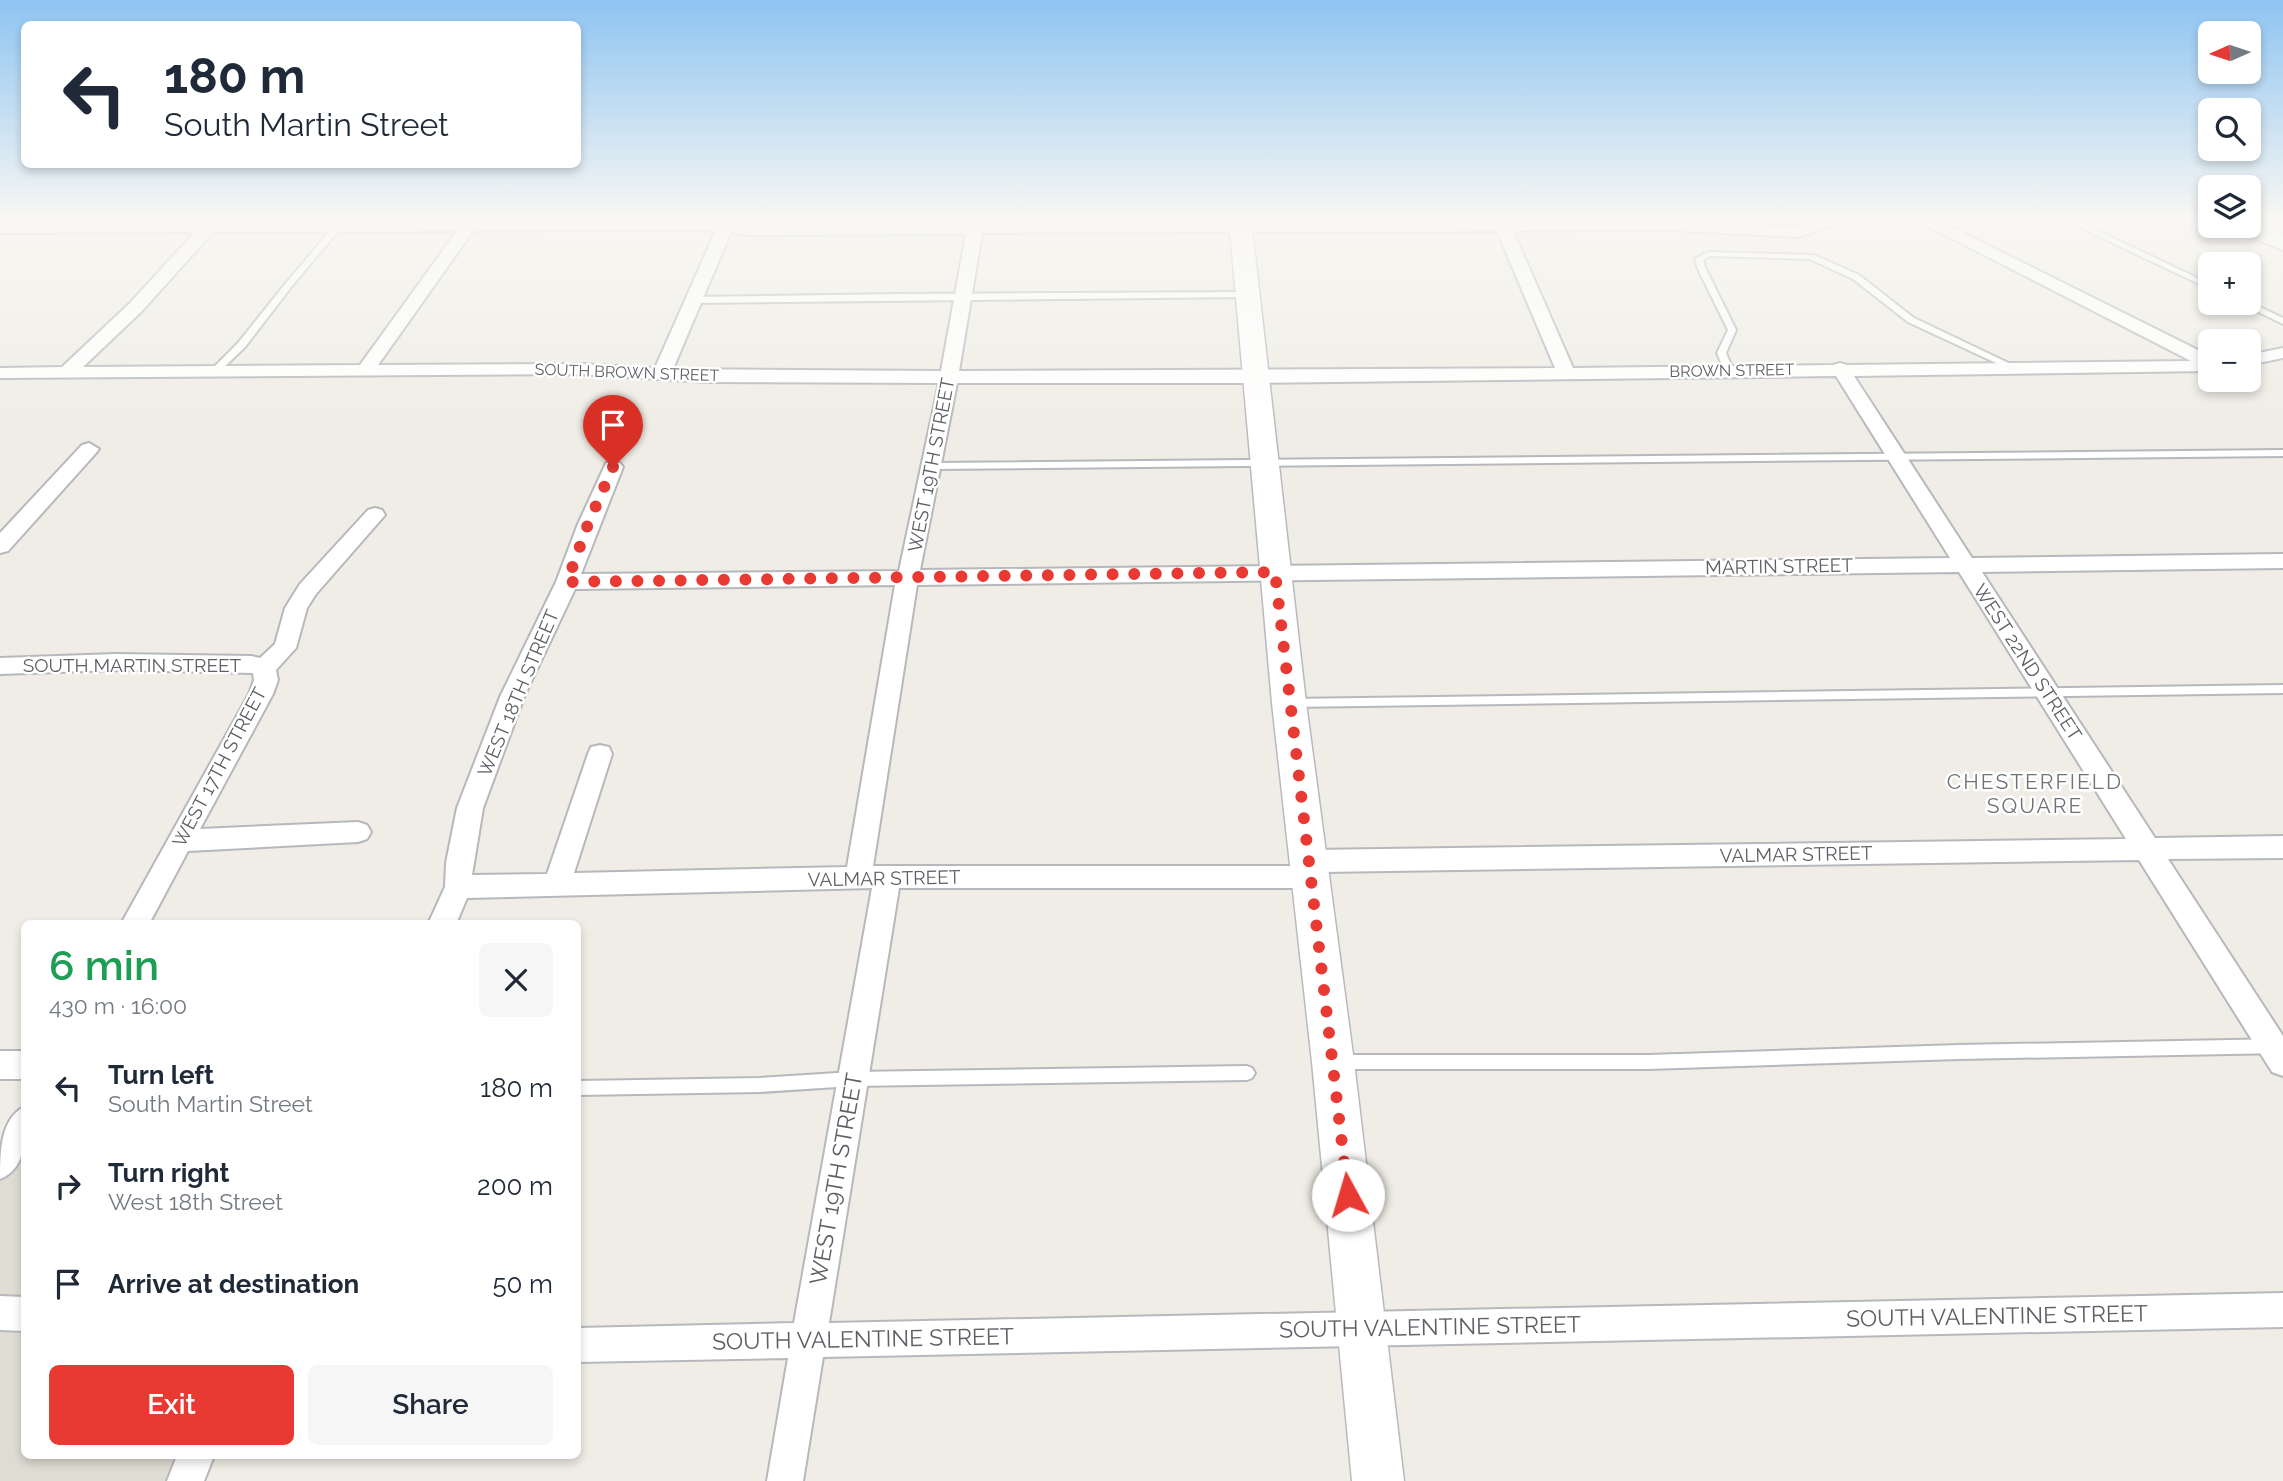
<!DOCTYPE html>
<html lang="en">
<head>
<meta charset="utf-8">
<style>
	:root { --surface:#fff; --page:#f6f6f7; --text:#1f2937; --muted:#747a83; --accent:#e83a33 }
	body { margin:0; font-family:Raleway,sans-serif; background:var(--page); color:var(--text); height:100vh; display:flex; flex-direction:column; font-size:26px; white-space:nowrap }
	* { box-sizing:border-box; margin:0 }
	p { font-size:23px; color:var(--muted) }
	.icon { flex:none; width:38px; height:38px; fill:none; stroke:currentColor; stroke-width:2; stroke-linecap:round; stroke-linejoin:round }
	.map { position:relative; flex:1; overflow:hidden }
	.sheet { position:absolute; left:21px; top:920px; width:560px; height:539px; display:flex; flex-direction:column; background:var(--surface); border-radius:10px; box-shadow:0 4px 10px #0003 }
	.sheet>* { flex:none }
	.banner { position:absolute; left:21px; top:21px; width:560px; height:147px; border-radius:10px; box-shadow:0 4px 10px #0003; background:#fff; color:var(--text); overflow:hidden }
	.needle { width:46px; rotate:267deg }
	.tools { position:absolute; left:2198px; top:21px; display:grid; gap:14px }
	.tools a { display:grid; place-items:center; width:63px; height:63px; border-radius:10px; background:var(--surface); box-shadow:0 4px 10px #0003; font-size:35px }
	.pin { position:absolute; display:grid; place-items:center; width:60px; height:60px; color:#fff; margin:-72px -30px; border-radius:50% 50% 50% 0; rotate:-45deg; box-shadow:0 0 7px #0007 }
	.pin .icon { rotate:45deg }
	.me { position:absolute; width:77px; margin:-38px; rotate:354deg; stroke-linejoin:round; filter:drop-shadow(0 0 5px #0008) }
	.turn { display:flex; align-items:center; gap:24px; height:147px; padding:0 28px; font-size:32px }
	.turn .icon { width:91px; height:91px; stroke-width:2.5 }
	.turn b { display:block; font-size:49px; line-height:60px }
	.round { display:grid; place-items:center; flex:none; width:74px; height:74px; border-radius:10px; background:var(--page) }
	.summary { display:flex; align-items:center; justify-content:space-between; height:119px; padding:0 28px }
	h1 { font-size:42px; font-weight:600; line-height:52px; color:#1e9e55 }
	.action { display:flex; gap:14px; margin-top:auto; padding:14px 28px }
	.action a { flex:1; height:80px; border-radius:10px; background:var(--accent); color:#fff; font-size:28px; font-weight:600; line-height:80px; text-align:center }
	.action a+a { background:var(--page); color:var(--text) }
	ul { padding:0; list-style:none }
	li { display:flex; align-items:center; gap:21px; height:98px; padding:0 28px }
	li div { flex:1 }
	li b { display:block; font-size:26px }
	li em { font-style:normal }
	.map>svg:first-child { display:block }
</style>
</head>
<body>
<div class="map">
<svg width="2283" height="1481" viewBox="0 0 2283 1481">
	<rect width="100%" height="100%" fill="#efede5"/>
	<polygon fill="#dfdcd3" points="24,1117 24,1456 197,1456 186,1481 0,1481 0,1160"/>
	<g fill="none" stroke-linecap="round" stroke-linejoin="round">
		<g stroke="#b6b8bc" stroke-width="4">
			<g id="lane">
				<polygon points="340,219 348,219 292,286 245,347 217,374 211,374 211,370 238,343 286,283"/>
				<polygon points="2062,219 2073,219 2210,284 2210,289"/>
				<polygon points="1708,252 1814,255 1859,275 1914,318 2017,367 2015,369 2009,369 1908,322 1853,279 1810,259 1710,256 1703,260 1705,267 1736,330 1726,353 1733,370 1728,373 1725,372 1717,353 1728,330 1697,267 1695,259"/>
				<polygon points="1247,292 1251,295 1250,297 693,303 689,300 693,297 901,294"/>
				<polygon points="2249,302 2283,318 2283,324 2240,303"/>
				<polygon points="2283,450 2283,456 933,469 928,466 933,463"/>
				<polygon points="2283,685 2283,693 1289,707 1283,703 1289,699"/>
				<polygon points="2283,1039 2283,1053 1959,1059 1648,1069 1337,1069 1332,1067 1330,1062 1332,1057 1337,1055 1648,1055 1959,1045"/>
				<polygon points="1247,1066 1252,1068 1255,1073 1252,1078 1247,1080 853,1086 760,1092 578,1095 578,1081 760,1078 853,1072"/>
			</g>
		</g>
		<g stroke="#b6b8bc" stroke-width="4">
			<g id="street">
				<path d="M 207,219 L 222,219 L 221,222 L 466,219 L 716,220 L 747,225 L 968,224 L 969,219 L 985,219 L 984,224 L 1664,220 L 1798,227 L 1820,219 L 1844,219 L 1842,222 L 1799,237 L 1664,230 L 1513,231 L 1573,368 L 1833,365 L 1840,363 L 1847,365 L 2191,361 L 1914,219 L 1935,219 L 2210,356 L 2210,371 L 1854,376 L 1972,558 L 2283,554 L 2283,568 L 1982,572 L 2155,838 L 2283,836 L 2283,858 L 2168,859 L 2283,1036 L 2283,1076 L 2272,1072 L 2139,860 L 1322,872 L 1324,877 L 1320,885 L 1311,888 L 899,888 L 829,1323 L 2283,1293 L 2283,1327 L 823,1357 L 803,1481 L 767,1481 L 788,1358 L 578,1362 L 578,1328 L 794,1323 L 872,888 L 467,898 L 456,924 L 428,924 L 445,887 L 446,863 L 457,808 L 500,697 L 556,582 L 578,524 L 606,463 L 620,463 L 623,467 L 581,574 L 899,571 L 939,383 L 707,382 L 579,374 L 0,378 L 0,368 L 62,367 L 130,303 L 195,232 L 0,233 L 0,223 L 204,222 ZM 716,230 L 655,368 L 579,364 L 378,365 L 473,231 ZM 457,231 L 360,365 L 83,367 L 142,311 L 213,232 ZM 1497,231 L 1555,368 L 959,371 L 982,233 ZM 731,232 L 747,235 L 966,234 L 941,371 L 673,369 ZM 1836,376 L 1950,558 L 920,570 L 957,383 L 1254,383 ZM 1959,572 L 2126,839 L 1310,850 L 1301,853 L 1297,861 L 1299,866 L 873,866 L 917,585 ZM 895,585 L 847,867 L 574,873 L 612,754 L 609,747 L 600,745 L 591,747 L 588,754 L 547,874 L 472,875 L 483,808 L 524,697 L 575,589 Z"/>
				<polygon points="2283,348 2283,358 2249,365 2249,355"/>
				<polygon points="89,443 99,449 96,453 8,551 0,553 0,533 82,445"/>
				<polygon points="375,508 382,510 385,515 316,594 307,608 296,648 276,670 278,680 273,694 200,829 358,822 367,825 371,832 367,839 358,842 188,851 149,924 121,924 249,694 254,680 253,673 116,670 0,674 0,658 116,654 251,656 260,658 275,644 285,608 300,584 368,510"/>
				<rect x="0" y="1051" width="24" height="28"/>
				<path d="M 24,1107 C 26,1133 28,1168 0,1179 C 0,1153 0,1119 24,1107 Z"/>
				<polygon points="0,1296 24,1297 24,1331 0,1330"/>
				<polygon points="177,1456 214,1456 204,1481 167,1481"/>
			</g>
		</g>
		<g stroke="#b7babf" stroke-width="3">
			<g id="secondary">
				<polygon points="1229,219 1251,219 1306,703 1354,1062 1404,1481 1352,1481 1312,1062 1272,703"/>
				<polygon points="2249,220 2283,235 2283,250 2236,231 2233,226 2249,226"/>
			</g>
		</g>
		<use href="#lane" fill="#fff" fill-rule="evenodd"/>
		<use href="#street" fill="#fff" fill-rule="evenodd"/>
		<use href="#secondary" fill="#fff" fill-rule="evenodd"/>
	</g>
	<linearGradient id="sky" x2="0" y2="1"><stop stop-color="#8ec4f1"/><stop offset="0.51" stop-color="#f8f7f3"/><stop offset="1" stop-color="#f8f7f3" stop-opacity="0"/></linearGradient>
	<rect width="2283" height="427" fill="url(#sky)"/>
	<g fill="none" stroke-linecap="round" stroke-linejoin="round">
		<polyline stroke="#e83a33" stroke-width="12" stroke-dasharray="0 21.6" points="613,467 588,524 567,582 1275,572 1348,1195"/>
	</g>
	<g text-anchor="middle" stroke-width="5" stroke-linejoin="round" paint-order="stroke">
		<g font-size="16" fill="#5d6166" stroke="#fff">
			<text transform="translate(1732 370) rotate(-1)" y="6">BROWN STREET</text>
			<text transform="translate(627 372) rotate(2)" y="6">SOUTH BROWN STREET</text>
		</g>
		<g font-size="19" fill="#5d6166" stroke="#fff">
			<text transform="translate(931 465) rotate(-79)" y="7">WEST 19TH STREET</text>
			<text transform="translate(1779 566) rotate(-1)" y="7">MARTIN STREET</text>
			<text transform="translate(2028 662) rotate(57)" y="7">WEST 22ND STREET</text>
			<text x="132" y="672">SOUTH MARTIN STREET</text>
			<text transform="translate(518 693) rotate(-67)" y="7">WEST 18TH STREET</text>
			<text transform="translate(219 767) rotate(-62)" y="7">WEST 17TH STREET</text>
			<text transform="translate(1796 854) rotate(-1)" y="7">VALMAR STREET</text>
			<text transform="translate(884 878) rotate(-1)" y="7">VALMAR STREET</text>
		</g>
		<g font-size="21" letter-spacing="2" fill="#6e7378" stroke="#fff">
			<text x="2035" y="789">CHESTERFIELD<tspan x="2035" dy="24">SQUARE</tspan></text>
		</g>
		<g font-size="23" fill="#5d6166" stroke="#fff">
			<text transform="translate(836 1179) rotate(-80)" y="8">WEST 19TH STREET</text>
			<text transform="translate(1997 1316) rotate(-1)" y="8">SOUTH VALENTINE STREET</text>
			<text transform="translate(1430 1327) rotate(-1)" y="8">SOUTH VALENTINE STREET</text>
			<text transform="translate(863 1339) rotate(-1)" y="8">SOUTH VALENTINE STREET</text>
		</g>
	</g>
</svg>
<div class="tools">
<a><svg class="needle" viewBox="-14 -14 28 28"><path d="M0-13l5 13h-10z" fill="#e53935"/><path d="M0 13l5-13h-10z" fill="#747a83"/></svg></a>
<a><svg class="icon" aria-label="search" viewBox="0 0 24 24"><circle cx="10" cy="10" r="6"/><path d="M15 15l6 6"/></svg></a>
<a><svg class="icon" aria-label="layers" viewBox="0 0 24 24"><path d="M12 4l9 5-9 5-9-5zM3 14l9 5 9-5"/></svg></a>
<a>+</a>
<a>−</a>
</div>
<div class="pin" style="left:613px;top:467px;background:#d93025"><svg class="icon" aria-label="arrive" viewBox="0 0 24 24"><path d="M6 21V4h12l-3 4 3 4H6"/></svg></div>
<svg class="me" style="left:1348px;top:1195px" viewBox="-20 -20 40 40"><circle r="19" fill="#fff"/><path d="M0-13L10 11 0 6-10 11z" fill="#e83a33"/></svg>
<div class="banner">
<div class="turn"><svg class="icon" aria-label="left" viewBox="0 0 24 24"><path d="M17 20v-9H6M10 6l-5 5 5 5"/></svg><div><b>180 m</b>South Martin Street</div></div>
</div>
<section class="sheet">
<div class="summary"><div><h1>6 min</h1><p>430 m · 16:00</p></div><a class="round"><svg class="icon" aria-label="close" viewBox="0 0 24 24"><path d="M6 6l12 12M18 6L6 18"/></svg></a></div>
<ul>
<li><svg class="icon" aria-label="left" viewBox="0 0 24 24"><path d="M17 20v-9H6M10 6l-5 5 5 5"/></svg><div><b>Turn left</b><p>South Martin Street</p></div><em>180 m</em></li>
<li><svg class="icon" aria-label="right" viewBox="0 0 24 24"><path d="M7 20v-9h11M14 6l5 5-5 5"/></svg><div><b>Turn right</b><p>West 18th Street</p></div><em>200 m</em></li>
<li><svg class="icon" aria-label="arrive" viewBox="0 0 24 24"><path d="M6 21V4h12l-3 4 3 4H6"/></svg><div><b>Arrive at destination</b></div><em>50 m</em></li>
</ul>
<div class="action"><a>Exit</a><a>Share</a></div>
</section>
</div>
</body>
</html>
